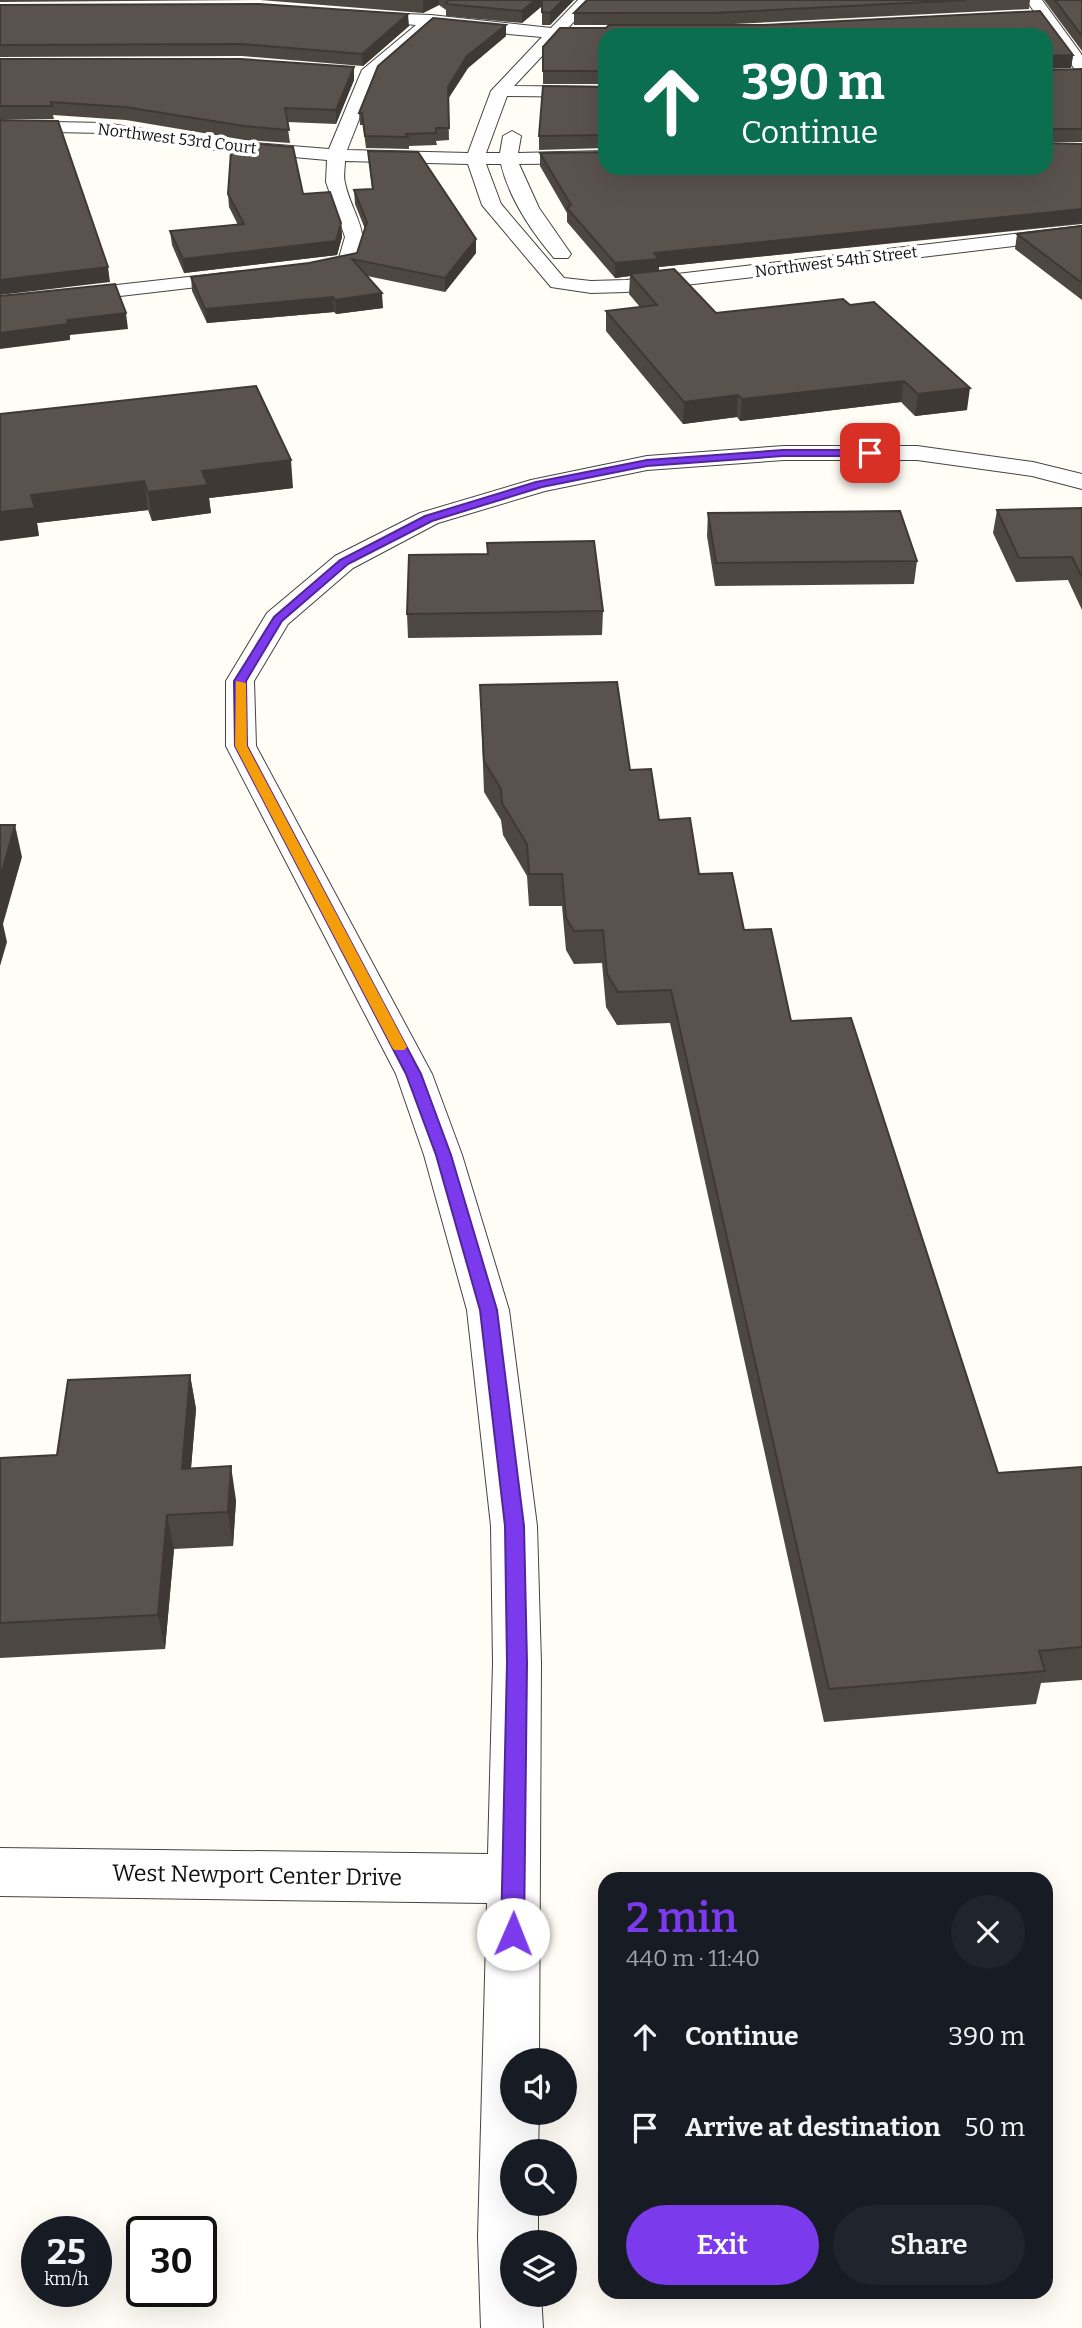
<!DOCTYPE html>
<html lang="en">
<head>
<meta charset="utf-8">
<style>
	:root { --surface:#171b24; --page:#20242c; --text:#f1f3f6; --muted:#9ea1a6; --accent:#7c3aed }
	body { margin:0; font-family:Bitter,serif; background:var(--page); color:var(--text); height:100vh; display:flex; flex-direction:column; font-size:26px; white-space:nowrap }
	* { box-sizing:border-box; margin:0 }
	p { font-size:23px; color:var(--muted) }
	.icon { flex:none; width:38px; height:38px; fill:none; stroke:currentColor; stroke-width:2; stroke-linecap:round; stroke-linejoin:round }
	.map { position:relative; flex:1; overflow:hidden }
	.drawer { position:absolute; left:598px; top:1872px; width:455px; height:427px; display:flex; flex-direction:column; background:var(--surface); border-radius:21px; box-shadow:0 7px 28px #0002 }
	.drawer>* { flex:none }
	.hud { position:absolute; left:598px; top:28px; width:455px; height:147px; border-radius:21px; box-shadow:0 7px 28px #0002; background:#0b6e4f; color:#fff; overflow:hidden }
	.tools { position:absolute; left:500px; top:2048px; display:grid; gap:14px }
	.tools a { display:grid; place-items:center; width:77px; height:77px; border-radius:50%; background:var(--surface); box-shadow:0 7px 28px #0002; font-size:35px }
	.speed { position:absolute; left:21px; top:2216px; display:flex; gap:14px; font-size:35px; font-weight:700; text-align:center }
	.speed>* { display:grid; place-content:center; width:91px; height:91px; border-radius:50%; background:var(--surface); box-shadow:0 7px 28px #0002; line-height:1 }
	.speed small { font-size:18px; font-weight:400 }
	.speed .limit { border:4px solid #111; border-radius:10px; background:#fff; color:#111 }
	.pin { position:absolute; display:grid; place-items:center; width:60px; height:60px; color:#fff; margin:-30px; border-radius:14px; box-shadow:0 4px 10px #0006 }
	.me { position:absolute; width:77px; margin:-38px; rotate:1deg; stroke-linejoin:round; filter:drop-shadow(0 0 5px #0008) }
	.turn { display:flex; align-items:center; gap:24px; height:147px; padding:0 28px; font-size:32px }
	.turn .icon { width:91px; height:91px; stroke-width:2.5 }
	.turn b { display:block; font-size:49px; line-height:60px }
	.round { display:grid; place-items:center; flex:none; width:74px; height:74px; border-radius:37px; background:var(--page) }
	.overview { display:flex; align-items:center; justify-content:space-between; height:119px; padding:0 28px }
	h1 { font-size:42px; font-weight:600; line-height:52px; color:var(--accent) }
	.primary-button { display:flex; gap:14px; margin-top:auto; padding:14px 28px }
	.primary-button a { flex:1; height:80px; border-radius:42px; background:var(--accent); color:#fff; font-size:28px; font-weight:600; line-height:80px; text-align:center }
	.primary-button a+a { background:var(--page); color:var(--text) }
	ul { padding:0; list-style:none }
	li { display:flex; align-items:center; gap:21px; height:91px; padding:0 28px }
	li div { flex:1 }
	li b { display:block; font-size:26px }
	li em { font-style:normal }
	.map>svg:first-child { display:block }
</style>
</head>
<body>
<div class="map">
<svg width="1082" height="2328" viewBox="0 0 1082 2328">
	<rect width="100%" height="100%" fill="#fffdf5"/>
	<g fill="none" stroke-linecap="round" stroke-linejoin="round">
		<g stroke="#444" stroke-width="2">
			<g id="minor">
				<path d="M 578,0 L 594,0 L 568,28 L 609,28 L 615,30 L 616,35 L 606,35 L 606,38 L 559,38 L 514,86 L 606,87 L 606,97 L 507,96 L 486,153 L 500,153 L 503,136 L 512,131 L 521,136 L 518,153 L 606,151 L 606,163 L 519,164 L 539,208 L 571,254 L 568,258 L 554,258 C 532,232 509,198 501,164 L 486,164 L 501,204 L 564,278 L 591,281 L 626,280 L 1082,226 L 1082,238 L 626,292 L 591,293 L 551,287 L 482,205 L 468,164 L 345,161 C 345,168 343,176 345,183 C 351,213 375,236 355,266 L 306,276 L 299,274 L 296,270 L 299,266 L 339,258 L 345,237 L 326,182 L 327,160 L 215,150 L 104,133 L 0,131 L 0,121 L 104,123 L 215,140 L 329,149 L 362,70 L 416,25 L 358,20 L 350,15 L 353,12 L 431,15 L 551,28 ZM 433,27 L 542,37 L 491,91 L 468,153 L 347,150 L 376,76 Z"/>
				<polygon points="1026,0 1042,0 1082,55 1082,72 1076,71"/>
				<polygon points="242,271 249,273 252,277 249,281 0,310 0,298"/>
				<polygon points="784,446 917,446 1033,462 1082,474 1082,489 1032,476 917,460 784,460 647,470 545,491 438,523 353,568 288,624 254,681 256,746 432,1074 462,1155 509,1310 537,1526 541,1663 539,2060 513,2060 513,2112 539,2112 538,2151 513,2151 513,2203 538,2203 538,2242 513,2242 513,2294 541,2294 543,2328 481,2328 478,2237 487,1903 0,1896 0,1848 488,1854 493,1663 491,1526 467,1310 424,1155 396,1074 226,746 226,681 267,613 335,556 420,513 531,480 647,456"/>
			</g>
		</g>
		<use href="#minor" fill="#fff" fill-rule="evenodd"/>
	</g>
	<g fill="#4d4742">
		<polygon points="0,0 574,0 550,25 542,25 542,6 522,23 446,16 446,10 439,5 423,13 260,0 0,2"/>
		<polygon points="587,0 1030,0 1029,9 714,25 1073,55 1071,68 606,35 606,84 543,84 543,47 606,28 609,25 574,25 574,13"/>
		<polygon points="1044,0 1082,0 1082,51"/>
		<polygon points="0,5 409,26 363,66 242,56 0,57"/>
		<polygon points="506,25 506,36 468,68 448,99 449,140 436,141 437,145 409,146 409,149 366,148 363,125 360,125 359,113"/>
		<polygon points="0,59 354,67 354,80 336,124 287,122 290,143 245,140 126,120 53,115 54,119 0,119"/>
		<polygon points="1082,69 1082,142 1046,142 1046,70"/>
		<polygon points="606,87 606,148 539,150 539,136"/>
		<polygon points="1082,144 1082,224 659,267 659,271 716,313 843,299 967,410 915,416 901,402 740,421 737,417 683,424 606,331 606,311 640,307 629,294 630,276 615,278 567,222 567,213 540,166 540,153"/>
		<polygon points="368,151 476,239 476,253 445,292 367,276 383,308 336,314 334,312 207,323 192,291 191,277 309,263 357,253 365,229 355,204 354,190 372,189"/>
		<polygon points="228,194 303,194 341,223 342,237 337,255 184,273 172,245 170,231 238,225 229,207"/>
		<polygon points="1082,226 1082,300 1015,249 1017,234"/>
		<polygon points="0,414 293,488 209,498 211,513 152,521 148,510 37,523 39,536"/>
		<polygon points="1082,508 1082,610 1068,580 1016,582 993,533 997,510"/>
		<polygon points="708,513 917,561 914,584 715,586 707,536"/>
		<polygon points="487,554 603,611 602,635 408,638 407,614"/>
		<polygon points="480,685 630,770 659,820 744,930 791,1021 998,1473 1082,1467 1082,1680 1041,1683 1036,1704 824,1722 670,1023 617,1025 606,1007 602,963 574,964 566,950 562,906 529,906 527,876 503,835 501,820 484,792"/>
		<polygon points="190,1375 196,1409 191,1468 236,1500 233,1546 174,1549 165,1649 0,1658 0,1458 57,1455"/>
	</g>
	<g fill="#3f3936">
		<polygon points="425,0 439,0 439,5 423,13 423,1"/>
		<polygon points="535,0 542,0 542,6 522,23 522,11"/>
		<polygon points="563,0 574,0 550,25 550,13"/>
		<polygon points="408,14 409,26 363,66 362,54"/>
		<polygon points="506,25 506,36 468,68 448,99 448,87 467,56"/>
		<polygon points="1073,55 1071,68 1046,69 1046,56"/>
		<polygon points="354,67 354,80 336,124 336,110"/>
		<polygon points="1082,209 1082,223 659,267 659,273 630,274 630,276 615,278 615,263 654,253"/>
		<polygon points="341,223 342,237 337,255 184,273 183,259"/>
		<polygon points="476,239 476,253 445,292 445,278"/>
		<polygon points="108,267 110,282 0,295 0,280"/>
		<polygon points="382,293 383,308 336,314 335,300"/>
		<polygon points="333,297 334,312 207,323 205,309"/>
		<polygon points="126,313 128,329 70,335 70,340 0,349 0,333 67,320"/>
		<polygon points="904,381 901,402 740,421 742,399"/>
		<polygon points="970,388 967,410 915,416 918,394"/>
		<polygon points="738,395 737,417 683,424 684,402"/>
		<polygon points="291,460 293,488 209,498 211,513 152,521 148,492 202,471"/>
		<polygon points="144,481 148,510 37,523 39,536 0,541 0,512 31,495"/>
		<polygon points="15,825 22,857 3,924 7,942 0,966 0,878"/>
		<polygon points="190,1375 196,1409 188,1503 182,1469"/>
		<polygon points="231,1466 236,1500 233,1546 228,1512"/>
		<polygon points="167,1515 174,1549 165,1649 158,1615"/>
	</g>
	<g fill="#5a524d" stroke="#3f3936" stroke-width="2">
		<polygon points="448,0 535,0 522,11 446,4"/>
		<polygon points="542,0 563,0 550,13 542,12"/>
		<polygon points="587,0 966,0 713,13 574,13"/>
		<polygon points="1055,0 1082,0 1082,36"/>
		<polygon points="259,4 408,14 362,54 241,44 0,45 0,5"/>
		<polygon points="1040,11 1073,55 1046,56 1046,35 606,35 606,71 543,71 543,47 560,28 606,28 609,25 764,25"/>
		<polygon points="433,18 506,25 467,56 448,87 449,128 436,128 436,133 406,134 408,137 365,136 362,113 359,113 378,66"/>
		<polygon points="0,59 241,59 354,67 336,110 285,108 289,130 244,126 125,107 51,102 52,106 0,106"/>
		<polygon points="1082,69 1082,129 1048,129 1046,130 1046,70"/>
		<polygon points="543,86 606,87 606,135 539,136"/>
		<polygon points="0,120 58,121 108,267 0,280"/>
		<polygon points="236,142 293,147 303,194 330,192 341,223 336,241 183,259 170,231 244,224 228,194 231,151"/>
		<polygon points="1046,143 1082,144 1082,209 654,253 659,259 615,263 567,208 571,205 540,153 606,152 606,168 1046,168"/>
		<polygon points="368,151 418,152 476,239 445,278 352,259 382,293 335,300 333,297 205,309 191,277 309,263 357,253 367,222 354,190 373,189"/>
		<polygon points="1082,226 1082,283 1017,234"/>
		<polygon points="674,269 716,313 843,299 850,305 874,302 970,388 918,394 904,381 742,399 738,395 684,402 606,311 657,305 630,274"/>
		<polygon points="115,284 126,313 67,320 68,324 0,333 0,296"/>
		<polygon points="256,386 291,460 202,471 208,485 148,492 144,481 31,495 35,508 0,512 0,414"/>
		<polygon points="1082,508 1082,577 1072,557 1019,558 997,510"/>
		<polygon points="900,511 917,561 716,563 708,513"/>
		<polygon points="594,541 603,611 407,614 409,555 488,554 487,543"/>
		<polygon points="617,682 630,770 651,769 659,820 690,818 699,874 732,873 744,930 771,929 791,1021 851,1018 998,1473 1082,1467 1082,1647 1039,1651 1045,1671 829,1689 671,990 618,992 607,974 603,930 574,931 566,918 562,874 529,874 527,844 502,803 501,789 484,761 480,685"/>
		<polygon points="0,825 15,825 0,878"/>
		<polygon points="190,1375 182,1469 231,1466 228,1512 167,1515 158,1615 0,1623 0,1458 57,1455 68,1380"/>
	</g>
	<polygon fill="#7c3aed" stroke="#51269a" stroke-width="2" points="783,450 870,450 875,453 870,456 783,456 647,466 542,487 432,521 348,564 282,621 246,681 247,746 421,1074 451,1155 497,1310 524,1526 527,1663 524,1934 520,1941 513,1944 505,1941 501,1934 507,1663 505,1526 480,1310 436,1155 406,1074 235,746 234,681 274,617 340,560 425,516 536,482 647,460"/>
	<polygon fill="#f59e0b" points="236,681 246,683 247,746 407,1047 404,1050 394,1050 392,1047 235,746"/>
	<g text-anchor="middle" stroke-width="7" stroke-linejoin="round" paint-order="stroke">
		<g font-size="16" fill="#111" stroke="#fff">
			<text transform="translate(177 138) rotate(7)" y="6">Northwest 53rd Court</text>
			<text transform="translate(836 261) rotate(-7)" y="6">Northwest 54th Street</text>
		</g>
		<g font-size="23" fill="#111" stroke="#fff">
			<text transform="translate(257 1875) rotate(1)" y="8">West Newport Center Drive</text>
		</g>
	</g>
</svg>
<div class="tools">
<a><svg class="icon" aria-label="sound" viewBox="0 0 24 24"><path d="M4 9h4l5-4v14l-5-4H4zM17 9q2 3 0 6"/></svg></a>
<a><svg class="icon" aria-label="search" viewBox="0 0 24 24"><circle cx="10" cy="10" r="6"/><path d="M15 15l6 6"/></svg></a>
<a><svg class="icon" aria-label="layers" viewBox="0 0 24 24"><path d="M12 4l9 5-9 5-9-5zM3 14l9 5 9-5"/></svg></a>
</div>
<div class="speed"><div>25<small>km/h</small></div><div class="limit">30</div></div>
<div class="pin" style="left:870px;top:453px;background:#d93025"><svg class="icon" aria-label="arrive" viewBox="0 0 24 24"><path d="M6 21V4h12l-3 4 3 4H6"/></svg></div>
<svg class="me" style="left:513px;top:1934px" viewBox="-20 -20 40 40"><circle r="19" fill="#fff"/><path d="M0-13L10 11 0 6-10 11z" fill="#7c3aed"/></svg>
<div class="hud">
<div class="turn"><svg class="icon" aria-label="ahead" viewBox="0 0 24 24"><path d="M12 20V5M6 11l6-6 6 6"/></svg><div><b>390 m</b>Continue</div></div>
</div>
<section class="drawer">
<div class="overview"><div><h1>2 min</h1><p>440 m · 11:40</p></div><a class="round"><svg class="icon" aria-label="close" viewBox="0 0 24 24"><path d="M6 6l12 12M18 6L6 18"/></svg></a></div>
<ul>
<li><svg class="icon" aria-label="ahead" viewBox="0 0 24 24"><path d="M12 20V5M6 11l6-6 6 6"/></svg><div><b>Continue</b></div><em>390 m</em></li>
<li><svg class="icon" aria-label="arrive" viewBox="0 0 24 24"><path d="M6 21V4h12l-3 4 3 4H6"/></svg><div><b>Arrive at destination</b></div><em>50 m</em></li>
</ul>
<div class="primary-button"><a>Exit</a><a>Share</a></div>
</section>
</div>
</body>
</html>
